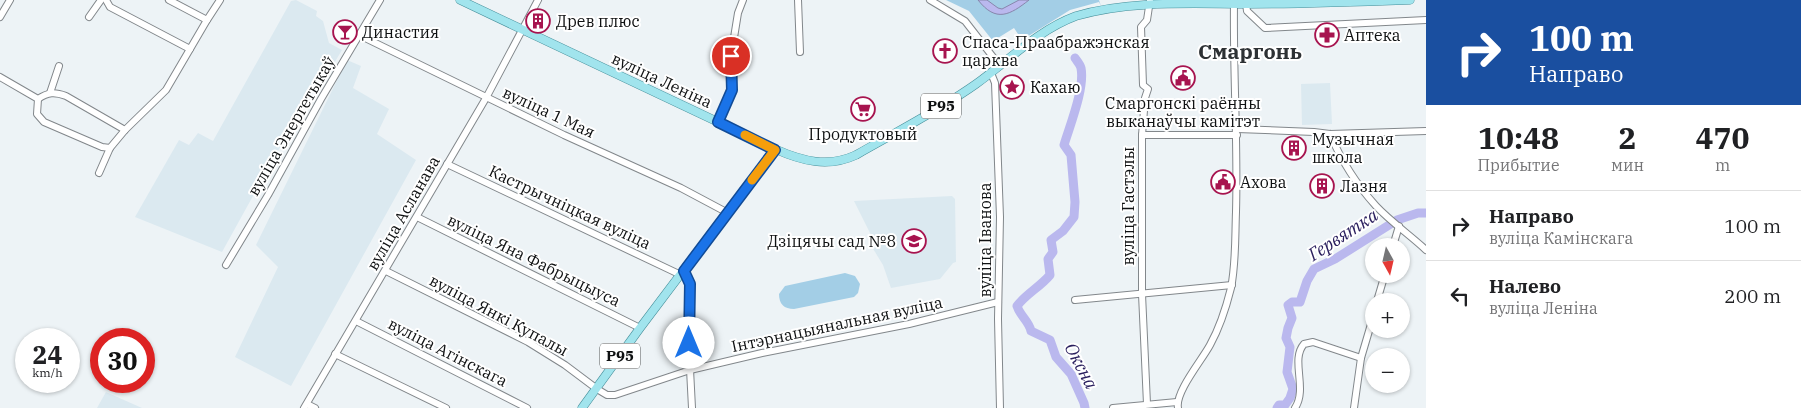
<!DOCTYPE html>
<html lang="ru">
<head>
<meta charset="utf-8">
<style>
	:root { --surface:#fff; --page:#f2f2f2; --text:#202124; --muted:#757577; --line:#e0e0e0 }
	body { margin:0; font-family:"IBM Plex Serif",serif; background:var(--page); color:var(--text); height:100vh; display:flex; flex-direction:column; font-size:19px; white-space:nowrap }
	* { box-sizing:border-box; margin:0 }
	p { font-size:16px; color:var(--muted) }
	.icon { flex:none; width:28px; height:28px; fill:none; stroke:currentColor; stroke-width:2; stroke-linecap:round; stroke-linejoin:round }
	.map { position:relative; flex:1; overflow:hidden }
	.side { display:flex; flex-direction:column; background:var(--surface); width:375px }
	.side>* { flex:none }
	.guide { background:#1a4fa0; color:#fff; overflow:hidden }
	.needle { width:32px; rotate:172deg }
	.buttons { position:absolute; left:1365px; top:238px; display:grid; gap:10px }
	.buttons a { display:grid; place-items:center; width:45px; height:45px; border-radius:50%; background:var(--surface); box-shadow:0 1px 4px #0004; font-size:25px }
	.speed { position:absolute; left:15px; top:328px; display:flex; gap:10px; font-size:25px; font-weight:700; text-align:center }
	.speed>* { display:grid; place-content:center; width:65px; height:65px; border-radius:50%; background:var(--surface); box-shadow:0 1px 4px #0004; line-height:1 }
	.speed small { font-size:12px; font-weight:400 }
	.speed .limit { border:8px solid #d22; background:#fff; color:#111 }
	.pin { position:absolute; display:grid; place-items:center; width:42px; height:42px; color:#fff; margin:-21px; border:2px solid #fff; border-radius:50%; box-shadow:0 1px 5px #0007 }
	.me { position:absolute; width:55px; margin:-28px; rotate:0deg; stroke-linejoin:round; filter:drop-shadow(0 0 4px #0008) }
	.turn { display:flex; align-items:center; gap:18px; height:105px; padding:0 20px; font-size:22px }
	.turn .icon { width:65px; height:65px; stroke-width:2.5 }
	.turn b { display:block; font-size:35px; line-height:42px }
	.eta { display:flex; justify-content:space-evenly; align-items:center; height:85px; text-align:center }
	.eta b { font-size:30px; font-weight:700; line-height:35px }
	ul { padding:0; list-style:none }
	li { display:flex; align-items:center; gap:15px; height:70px; padding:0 20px; border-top:1px solid var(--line) }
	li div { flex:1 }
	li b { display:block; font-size:19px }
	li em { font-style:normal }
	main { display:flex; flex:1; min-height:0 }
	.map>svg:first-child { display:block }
</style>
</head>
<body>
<main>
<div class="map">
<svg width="1426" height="408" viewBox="0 0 1426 408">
	<rect width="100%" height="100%" fill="#edf3f6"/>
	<g fill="#dbe9f0">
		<polygon points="296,0 317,11 316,16 323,21 329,43 342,50 321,85 315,84 222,252 135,217 179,140 189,145 198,133 213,141 291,1"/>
		<polygon points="347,60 361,66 353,88 389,109 377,134 416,160 291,386 235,357 278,267 256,245"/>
		<polygon points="1330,83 1332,124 1302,125 1301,84"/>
		<polygon points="952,196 955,199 956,262 953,263 940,279 891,288 883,265 872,247 871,235 854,201"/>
		<polygon points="106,392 142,408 97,408"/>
	</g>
	<g fill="#a3cee6">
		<polygon points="946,0 1099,0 1101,6 1099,2 1070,10 1022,40 1014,28 993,41 969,11"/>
		<path d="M 845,273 L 855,276 L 860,284 L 858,293 L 854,297 L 794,309 C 784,309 779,304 779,294 L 785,286 Z"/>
	</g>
	<path fill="#bab8ee" stroke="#8786ac" d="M 978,0 L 987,0 L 998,8 L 1002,9 L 1019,0 L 1029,0 C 1010,15 996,23 978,0 Z"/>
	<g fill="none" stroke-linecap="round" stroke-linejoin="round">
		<g stroke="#bab8ee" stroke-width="9">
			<path d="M 1075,58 C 1077,61 1080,64 1081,68 C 1085,88 1070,125 1064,145 L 1071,155 L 1075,202 L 1074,217 L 1063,231 L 1051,240 L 1053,252 L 1048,259 L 1050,275 C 1040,287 1026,294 1017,306 C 1020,316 1029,321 1031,331 L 1050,340 L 1056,357 L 1071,374 L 1084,403 L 1085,408"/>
			<polyline points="1277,408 1279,405 1285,405 1290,398 1293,389 1287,372 1290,347 1286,338 1288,328 1292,318 1288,305 1292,302 1300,302 1307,281 1314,269 1335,259 1397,220 1418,213 1426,213"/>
		</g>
		<g stroke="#82878b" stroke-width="8">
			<g id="minor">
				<polyline points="106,0 110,7 190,49"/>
				<polyline points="169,0 207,20"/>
				<polyline points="798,0 800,52"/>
				<polyline points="930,0 965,21 1000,66"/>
				<polyline points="1246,4 1247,11 1265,28 1426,20"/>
				<polyline points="0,17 10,0"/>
				<polyline points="89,17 101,0"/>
				<polyline points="359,35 564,135 681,188 728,213"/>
				<polyline points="991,73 995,83 1000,217 998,319 1000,408"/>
				<polyline points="0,77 38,99 37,114 44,122 102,147 110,148"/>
				<polyline points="50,93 59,66"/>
				<path d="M 38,99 C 48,92 55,92 66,96 L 125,130"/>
				<polyline points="718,122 732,90 731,56 738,13 743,0"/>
				<polyline points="1237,129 1314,132 1330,134 1426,131"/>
				<path d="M 1330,134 C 1341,160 1357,185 1376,206 C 1391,222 1410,235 1426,250"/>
				<polyline points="1142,135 1237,135"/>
				<polyline points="447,164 681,275"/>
				<polyline points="99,173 110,148 125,130 166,90 207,20 220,0"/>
				<polyline points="417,217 640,328"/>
				<polyline points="1393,246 1399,226"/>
				<polyline points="226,265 268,195 321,99 380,0"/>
				<polyline points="386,271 528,342 565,365 597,389 607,395 615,395 690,370 762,353 909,324 998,302"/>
				<polyline points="684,271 690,284 688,330 692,408"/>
				<polyline points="1075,300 1232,285"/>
				<polyline points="1377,301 1385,274"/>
				<polyline points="356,321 527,408"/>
				<polyline points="335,354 446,408"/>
				<polyline points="307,404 315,408"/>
				<polyline points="1147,404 1142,294 1142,135 1145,98 1148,89 1143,85 1141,27 1147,20 1150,0"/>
				<polyline points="304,408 486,98 538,0"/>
				<polyline points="1113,408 1177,402"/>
				<path d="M 1178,408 C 1175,392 1202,360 1210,345 C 1220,327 1226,308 1231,288 C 1236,263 1235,237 1236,212 C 1238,143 1233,73 1234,3"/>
				<path d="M 1295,408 C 1308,388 1290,360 1304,344 L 1313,342 L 1361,358"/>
				<polyline points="1354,408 1361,358 1374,314"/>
			</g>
		</g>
		<g stroke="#458e99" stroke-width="9">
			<g id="major">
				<path d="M 460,0 L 775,149 C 802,161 828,168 856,155 C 896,132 938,111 976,84 C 1008,61 1038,30 1076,16 C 1129,0 1193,4 1248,4 C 1302,4 1356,2 1410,0"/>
				<polyline points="582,408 640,328 775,149"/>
			</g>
		</g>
		<use href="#minor" stroke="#fff" stroke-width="6"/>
		<use href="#major" stroke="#a1e4ed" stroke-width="8"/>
	</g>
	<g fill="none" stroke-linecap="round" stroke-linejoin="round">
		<g stroke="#114b97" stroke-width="12">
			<polyline id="route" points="689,343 690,284 684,271 775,150 718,122 732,90 731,56"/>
		</g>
		<use href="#route" stroke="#1a73e8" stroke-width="9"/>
		<polyline stroke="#f59e0b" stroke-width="9" points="745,135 775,150 752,180"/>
	</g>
	<defs>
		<g id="building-ring" transform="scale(1.25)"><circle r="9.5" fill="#fff" stroke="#a7144f" stroke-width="1.5"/><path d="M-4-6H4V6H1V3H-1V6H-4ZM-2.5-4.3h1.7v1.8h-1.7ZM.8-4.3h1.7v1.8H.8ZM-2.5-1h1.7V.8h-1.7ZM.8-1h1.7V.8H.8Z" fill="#a7144f"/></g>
		<g id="bar-ring" transform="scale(1.25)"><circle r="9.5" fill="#fff" stroke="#a7144f" stroke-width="1.5"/><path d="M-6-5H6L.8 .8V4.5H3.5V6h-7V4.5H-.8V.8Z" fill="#a7144f"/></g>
		<g id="pharmacy-ring" transform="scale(1.25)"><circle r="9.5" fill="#fff" stroke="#a7144f" stroke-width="1.5"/><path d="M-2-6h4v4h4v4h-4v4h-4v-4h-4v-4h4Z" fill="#a7144f"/></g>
		<g id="church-ring" transform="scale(1.25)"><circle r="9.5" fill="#fff" stroke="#a7144f" stroke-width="1.5"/><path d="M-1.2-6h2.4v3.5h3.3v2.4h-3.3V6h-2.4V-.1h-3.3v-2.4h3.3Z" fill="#a7144f"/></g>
		<g id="civic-ring" transform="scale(1.25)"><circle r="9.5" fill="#fff" stroke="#a7144f" stroke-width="1.5"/><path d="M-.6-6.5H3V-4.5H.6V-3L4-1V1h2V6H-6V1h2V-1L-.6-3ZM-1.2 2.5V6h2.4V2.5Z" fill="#a7144f"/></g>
		<g id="sight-ring" transform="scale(1.25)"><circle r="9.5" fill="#fff" stroke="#a7144f" stroke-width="1.5"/><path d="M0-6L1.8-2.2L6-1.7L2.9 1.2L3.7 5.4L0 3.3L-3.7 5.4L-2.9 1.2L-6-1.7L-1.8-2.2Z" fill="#a7144f"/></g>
		<g id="supermarket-ring" transform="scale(1.25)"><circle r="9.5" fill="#fff" stroke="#a7144f" stroke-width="1.5"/><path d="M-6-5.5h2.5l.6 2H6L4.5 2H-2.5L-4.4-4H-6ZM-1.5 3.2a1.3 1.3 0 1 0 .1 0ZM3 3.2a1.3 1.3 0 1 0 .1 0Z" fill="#a7144f"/></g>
		<g id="school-ring" transform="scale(1.25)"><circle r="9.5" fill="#fff" stroke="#a7144f" stroke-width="1.5"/><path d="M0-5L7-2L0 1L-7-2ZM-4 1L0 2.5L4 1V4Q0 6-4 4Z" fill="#a7144f"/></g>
	</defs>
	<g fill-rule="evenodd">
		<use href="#building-ring" x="538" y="21"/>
		<use href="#bar-ring" x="345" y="32"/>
		<use href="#pharmacy-ring" x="1327" y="35"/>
		<use href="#church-ring" x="945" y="51"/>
		<use href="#civic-ring" x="1183" y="78"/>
		<use href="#sight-ring" x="1012" y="87"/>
		<use href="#supermarket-ring" x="863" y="109"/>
		<use href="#building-ring" x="1294" y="148"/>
		<use href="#civic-ring" x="1223" y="182"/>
		<use href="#building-ring" x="1322" y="186"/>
		<use href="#school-ring" x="914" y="241"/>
	</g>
	<g text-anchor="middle" stroke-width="4" stroke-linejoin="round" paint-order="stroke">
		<g fill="#fff" stroke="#575859" stroke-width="1">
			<rect x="921" y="93.5" width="40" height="25" rx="4"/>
			<rect x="600" y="343.5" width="40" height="25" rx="4"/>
		</g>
		<g font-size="15" font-weight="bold" fill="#0f1112">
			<text x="941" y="111">Р95</text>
			<text x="620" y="361">Р95</text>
		</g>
		<g font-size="16" fill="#0f1112" stroke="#fff" text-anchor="start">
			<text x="556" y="27">Древ плюс</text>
			<text x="362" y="38">Династия</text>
			<text x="1344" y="41">Аптека</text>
			<text x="962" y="48">Спаса-Праабражэнская<tspan x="962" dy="18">царква</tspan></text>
			<text x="1030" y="93">Кахаю</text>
			<text x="1183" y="109" text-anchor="middle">Смаргонскі раённы<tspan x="1183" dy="18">выканаўчы камітэт</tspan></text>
			<text x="863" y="140" text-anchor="middle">Продуктовый</text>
			<text x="1312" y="145">Музычная<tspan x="1312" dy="18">школа</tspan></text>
			<text x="1240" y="188">Ахова</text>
			<text x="1340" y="192">Лазня</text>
			<text x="896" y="247" text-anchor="end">Дзіцячы сад №8</text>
		</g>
		<g font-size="16" fill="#0f1112" stroke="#fff">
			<text transform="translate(662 80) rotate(25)" y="6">вуліца Леніна</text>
			<text transform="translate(549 112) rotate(25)" y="6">вуліца 1 Мая</text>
			<text transform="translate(291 126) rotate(-60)" y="6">вуліца Энергетыкаў</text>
			<text transform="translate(1128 206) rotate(-90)" y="6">вуліца Гастэлы</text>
			<text transform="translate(570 207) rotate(25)" y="6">Кастрычніцкая вуліца</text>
			<text transform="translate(403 213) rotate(-60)" y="6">вуліца Асланава</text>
			<text transform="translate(985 240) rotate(-90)" y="6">вуліца Іванова</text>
			<text transform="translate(534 260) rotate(26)" y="6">вуліца Яна Фабрыцыуса</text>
			<text transform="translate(499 315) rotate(28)" y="6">вуліца Янкі Купалы</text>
			<text transform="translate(837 324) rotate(-12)" y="6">Інтэрнацыянальная вуліца</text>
			<text transform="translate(448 352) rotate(27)" y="6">вуліца Агінскага</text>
		</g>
		<g font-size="18" font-style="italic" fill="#291e5d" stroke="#fff">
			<text transform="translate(1343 235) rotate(-33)" y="6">Гервятка</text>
			<text transform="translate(1081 366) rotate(62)" y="6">Оксна</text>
		</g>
		<g font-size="21" font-weight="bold" fill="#2d3134" stroke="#fff">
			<text x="1250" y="59">Смаргонь</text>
		</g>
	</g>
</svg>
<div class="buttons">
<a><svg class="needle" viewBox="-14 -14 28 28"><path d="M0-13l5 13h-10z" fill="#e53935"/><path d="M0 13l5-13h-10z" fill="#757577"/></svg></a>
<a>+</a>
<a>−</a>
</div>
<div class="speed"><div>24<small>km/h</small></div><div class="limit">30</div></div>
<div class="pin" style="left:731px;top:56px;background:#d93025"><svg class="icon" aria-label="arrive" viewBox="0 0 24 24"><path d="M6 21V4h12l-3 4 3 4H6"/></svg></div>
<svg class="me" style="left:689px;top:343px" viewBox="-20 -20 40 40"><circle r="19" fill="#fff"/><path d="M0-13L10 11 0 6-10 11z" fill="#1a73e8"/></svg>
</div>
<section class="side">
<div class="guide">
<div class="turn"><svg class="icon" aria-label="right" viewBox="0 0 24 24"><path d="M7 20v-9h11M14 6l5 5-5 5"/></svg><div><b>100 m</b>Направо</div></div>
</div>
<div class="eta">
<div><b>10:48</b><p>Прибытие</p></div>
<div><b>2</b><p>мин</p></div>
<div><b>470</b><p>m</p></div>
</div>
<ul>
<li><svg class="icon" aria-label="right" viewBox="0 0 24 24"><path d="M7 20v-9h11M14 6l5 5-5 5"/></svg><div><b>Направо</b><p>вуліца Камінскага</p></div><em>100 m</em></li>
<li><svg class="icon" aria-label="left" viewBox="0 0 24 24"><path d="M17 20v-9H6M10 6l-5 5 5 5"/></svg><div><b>Налево</b><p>вуліца Леніна</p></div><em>200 m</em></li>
</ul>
</section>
</main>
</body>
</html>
